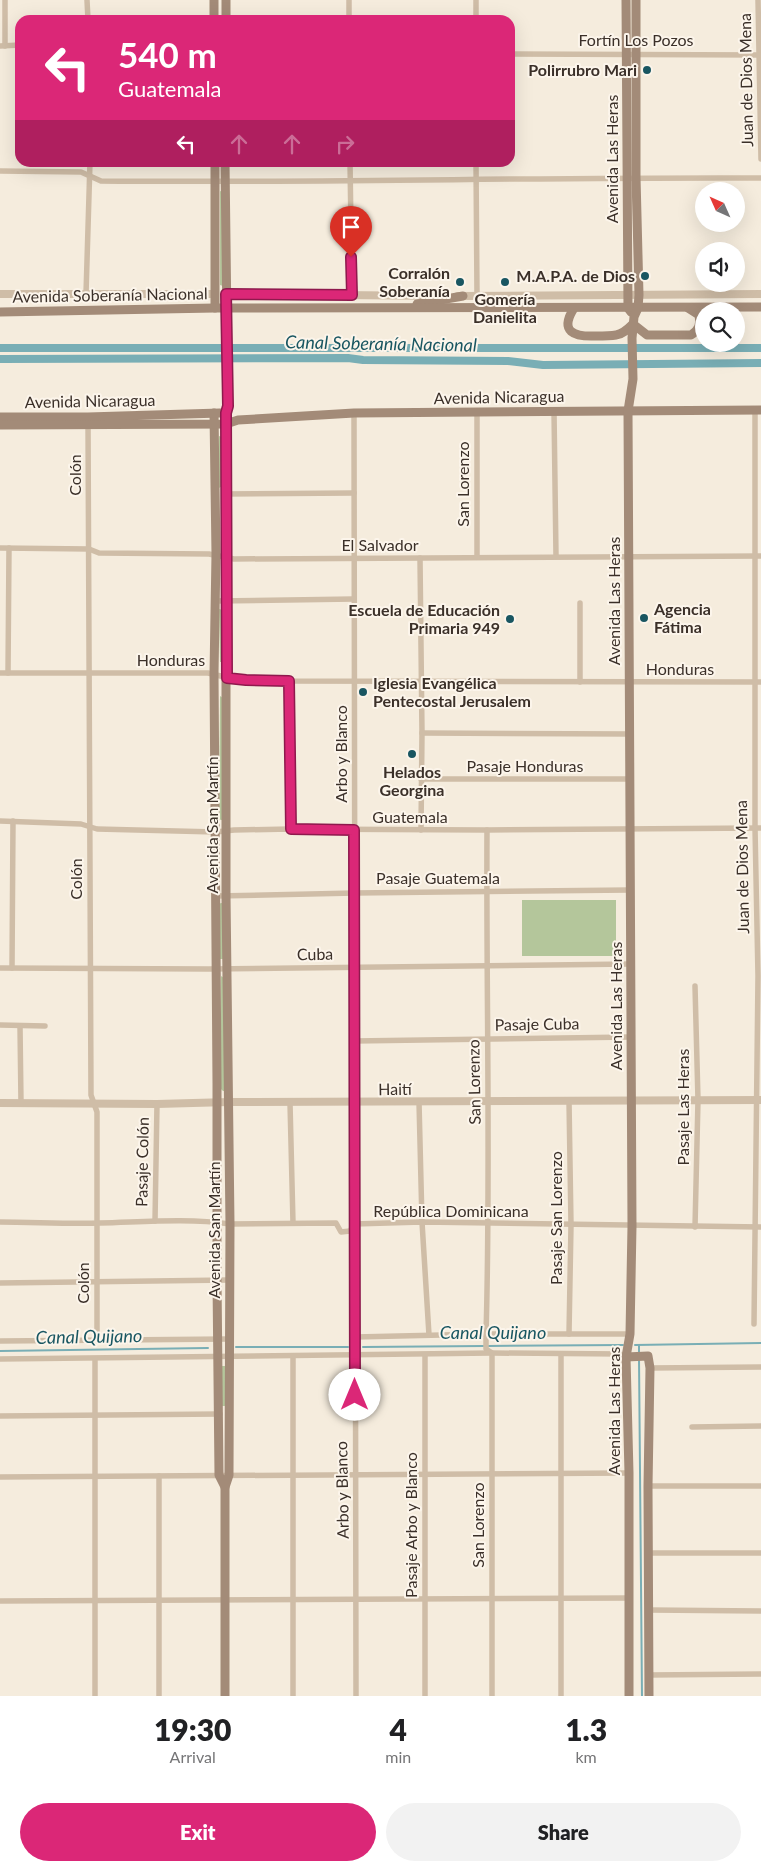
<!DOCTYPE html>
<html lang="en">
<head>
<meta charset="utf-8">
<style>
	:root { --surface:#fff; --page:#f2f2f2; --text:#202124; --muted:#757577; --accent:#db2777 }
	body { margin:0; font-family:Lato,sans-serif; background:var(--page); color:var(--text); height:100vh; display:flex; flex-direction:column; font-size:19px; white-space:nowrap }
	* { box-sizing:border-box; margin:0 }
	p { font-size:16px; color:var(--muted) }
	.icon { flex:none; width:28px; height:28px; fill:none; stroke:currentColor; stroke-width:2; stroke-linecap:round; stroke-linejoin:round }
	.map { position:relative; height:1696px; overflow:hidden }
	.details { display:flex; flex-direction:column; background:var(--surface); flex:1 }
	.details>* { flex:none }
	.hud { position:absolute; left:15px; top:15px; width:500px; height:152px; border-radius:15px; box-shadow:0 5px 20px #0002; background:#db2777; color:#fff; overflow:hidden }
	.needle { width:32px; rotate:315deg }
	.buttons { position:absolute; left:695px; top:182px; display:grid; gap:10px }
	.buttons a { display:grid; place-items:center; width:50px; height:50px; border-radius:50%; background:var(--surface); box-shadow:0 5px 20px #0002; font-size:25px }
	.pin { position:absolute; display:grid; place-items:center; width:42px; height:42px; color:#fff; margin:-51px -21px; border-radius:50% 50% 50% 0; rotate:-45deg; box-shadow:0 0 5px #0007 }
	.pin .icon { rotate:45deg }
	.me { position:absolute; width:55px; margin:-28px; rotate:0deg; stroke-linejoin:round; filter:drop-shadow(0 0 4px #0008) }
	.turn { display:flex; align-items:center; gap:18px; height:105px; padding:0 20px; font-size:22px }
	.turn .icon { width:65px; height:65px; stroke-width:2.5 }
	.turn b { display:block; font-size:35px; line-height:42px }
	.lanes { display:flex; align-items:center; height:48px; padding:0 20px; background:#0003; justify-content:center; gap:25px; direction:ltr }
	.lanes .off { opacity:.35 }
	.eta { display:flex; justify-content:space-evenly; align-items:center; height:85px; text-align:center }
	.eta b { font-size:30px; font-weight:800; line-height:35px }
	.button { display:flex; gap:10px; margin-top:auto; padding:10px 20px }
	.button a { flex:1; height:58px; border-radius:30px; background:var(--accent); color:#fff; font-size:20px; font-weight:800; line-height:58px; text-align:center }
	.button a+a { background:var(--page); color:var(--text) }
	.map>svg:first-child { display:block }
</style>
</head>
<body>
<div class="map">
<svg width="761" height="1696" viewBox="0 0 761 1696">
	<rect width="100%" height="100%" fill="#f5ecdd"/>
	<g fill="#b4c69b">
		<polygon points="220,191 223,192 223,286 220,285"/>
		<polygon points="219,436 222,437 222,486 219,488"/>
		<polygon points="219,609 223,610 222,662 220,662"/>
		<polygon points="220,696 223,698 222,820 221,820 219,819"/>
		<rect x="522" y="900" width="94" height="56"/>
		<polygon points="221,903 223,903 223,959 220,959 219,904"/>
		<polygon points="221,976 224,978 225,1091 223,1091 221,1089"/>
		<polygon points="222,1366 227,1366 226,1406 222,1406"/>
	</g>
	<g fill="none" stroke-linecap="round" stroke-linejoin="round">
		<g stroke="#79aeb5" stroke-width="2">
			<polyline points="635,1345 761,1343"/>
			<polyline points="639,1345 639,1354"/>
			<polyline points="488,1346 623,1345"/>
			<polyline points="236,1347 348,1347"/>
			<polyline points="363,1347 484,1346"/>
			<polyline points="0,1351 208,1348"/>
			<polyline points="639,1358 642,1696"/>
		</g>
		<g stroke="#79aeb5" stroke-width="8">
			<polyline points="0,348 761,348"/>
			<polyline points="0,359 348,358 363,360 508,361 543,365 761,363"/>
		</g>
		<g stroke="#cfbda7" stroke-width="5.5">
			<polyline points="5,0 5,46"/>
			<polyline points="87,0 88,20"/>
			<polyline points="476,0 476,20"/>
			<polyline points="758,0 761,159"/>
			<polyline points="349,20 349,0"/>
			<polyline points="0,46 20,45"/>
			<polyline points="510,54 761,55"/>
			<polyline points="350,162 352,295"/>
			<polyline points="476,162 477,296"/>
			<path d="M 0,171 L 81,172 L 101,181 C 321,183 541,177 761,178"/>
			<polyline points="86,294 90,162"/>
			<polyline points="554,411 556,556"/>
			<polyline points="354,413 356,1696"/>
			<polyline points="88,421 91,1095 97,1112 97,1341"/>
			<polyline points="224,494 354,493"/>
			<polyline points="0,548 89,549 99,553 209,554 234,559 761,556"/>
			<polyline points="477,557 477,412"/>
			<polyline points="420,558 422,733 421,830"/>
			<polyline points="215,601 354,599"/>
			<polyline points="580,603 580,682"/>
			<polyline points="0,673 208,673 233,679 289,681 761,682"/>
			<polyline points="8,673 9,548"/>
			<polyline points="289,681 291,829"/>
			<polyline points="422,733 630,734"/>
			<polyline points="421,779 630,779"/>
			<polyline points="0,821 81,824 97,829 216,832 234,830 291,829 487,830 761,828"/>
			<path d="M 487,830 C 486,998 491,1166 486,1334 L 486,1349 L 492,1353 L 492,1696"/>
			<polyline points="216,896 355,893 630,890"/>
			<polyline points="0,968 208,969 631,964"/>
			<polyline points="12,968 13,821"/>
			<polyline points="0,1025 45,1026"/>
			<polyline points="20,1026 21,1103"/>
			<polyline points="354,1041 631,1037"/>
			<polyline points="419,1102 422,1222 429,1335"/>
			<polyline points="290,1103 293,1223"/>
			<polyline points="155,1221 157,1104"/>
			<path d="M 0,1222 C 33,1222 67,1224 100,1223 C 143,1222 188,1218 230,1224 L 336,1223 L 341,1232 L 350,1231 L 354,1224 L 422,1222 L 761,1227"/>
			<polyline points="695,1227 698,1100 695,986"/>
			<polyline points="0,1283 229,1280"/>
			<polyline points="754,1324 758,976 755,828 755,410"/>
			<polyline points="569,1334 571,1225 569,1101"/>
			<polyline points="355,1337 486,1334 630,1334"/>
			<polyline points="0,1341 229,1339"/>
			<polyline points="561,1354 561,1696"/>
			<polyline points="425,1355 425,1696"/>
			<polyline points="293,1356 293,1696"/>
			<polyline points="0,1359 492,1353 621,1354 626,1357"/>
			<polyline points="95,1359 95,1696"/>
			<polyline points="650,1368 761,1367"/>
			<polyline points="0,1416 220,1414"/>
			<polyline points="692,1427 761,1426"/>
			<polyline points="159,1476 159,1696"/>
			<polyline points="0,1477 629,1473"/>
			<polyline points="648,1486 761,1486"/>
			<polyline points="649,1553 761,1553"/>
			<polyline points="0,1601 629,1598"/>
			<polyline points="649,1610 761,1611"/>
			<polyline points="649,1675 761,1674"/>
		</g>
		<g stroke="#cfbda7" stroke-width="8">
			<polyline points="0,294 214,294"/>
			<polyline points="226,294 447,296"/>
			<polyline points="458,296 761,294"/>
			<polyline points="0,1103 157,1104 229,1102 761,1100"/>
		</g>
		<g stroke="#a38b78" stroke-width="9">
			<polyline points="214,0 214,20"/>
			<polyline points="226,0 226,20"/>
			<polyline points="626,0 628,308 631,312"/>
			<polyline points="225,162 228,406 226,413 226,896 230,1224 229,1475 225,1487 225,1696"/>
			<polyline points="417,304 463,296"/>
			<polyline points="215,308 215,162"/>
			<path d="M 574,308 C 559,332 574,337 596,336 C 603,336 610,336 616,335 C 623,334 628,329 633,324 L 647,335 L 691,335 C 699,330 701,324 699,315 L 688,308"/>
			<polyline points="0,312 215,308 761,307"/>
			<polyline points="214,413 216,554 214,674 217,1083 217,1281 219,1475 225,1487"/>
			<polyline points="0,417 88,417 220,413"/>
			<polyline points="0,425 226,424 238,420 354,413 761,410"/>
			<polyline points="626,1357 648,1356 650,1368 648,1486 649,1696"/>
			<polyline points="629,1696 629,1473 626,1357 630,1334 632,1226 628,411 633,379 632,338 634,317 638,308 639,295 636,177 636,0"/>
		</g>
	</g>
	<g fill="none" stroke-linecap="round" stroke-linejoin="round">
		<g stroke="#8e194d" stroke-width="12">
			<polyline id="route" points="351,257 352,295 226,294 228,406 226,413 227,678 246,680 289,681 291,829 354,830 355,1395"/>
		</g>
		<use href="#route" stroke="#db2777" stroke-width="9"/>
	</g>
	<g fill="#195661" stroke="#fcf5eb" stroke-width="2">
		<circle cx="647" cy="70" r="5"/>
		<circle cx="645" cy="276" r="5"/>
		<circle cx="460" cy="282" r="5"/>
		<circle cx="505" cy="282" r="5"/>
		<circle cx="644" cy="618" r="5"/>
		<circle cx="510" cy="619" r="5"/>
		<circle cx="363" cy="692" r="5"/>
		<circle cx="412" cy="754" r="5"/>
	</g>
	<g text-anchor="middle" stroke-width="4" stroke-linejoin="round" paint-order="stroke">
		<g font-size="16" fill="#3b3029" stroke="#fcf5eb">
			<text x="636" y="46">Fortín Los Pozos</text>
			<text transform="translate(746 80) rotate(-91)" y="6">Juan de Dios Mena</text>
			<text transform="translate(612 159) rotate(-90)" y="6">Avenida Las Heras</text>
			<text transform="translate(110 295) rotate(-1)" y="6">Avenida Soberanía Nacional</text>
			<text transform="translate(499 397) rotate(-1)" y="6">Avenida Nicaragua</text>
			<text transform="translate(90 401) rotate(-1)" y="6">Avenida Nicaragua</text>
			<text transform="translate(75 475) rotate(-90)" y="6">Colón</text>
			<text transform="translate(463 484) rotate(-90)" y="6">San Lorenzo</text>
			<text x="380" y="551">El Salvador</text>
			<text transform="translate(614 601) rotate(-90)" y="6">Avenida Las Heras</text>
			<text x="171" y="666">Honduras</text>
			<text x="680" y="675">Honduras</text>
			<text transform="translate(341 754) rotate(-90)" y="6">Arbo y Blanco</text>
			<text x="525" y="772">Pasaje Honduras</text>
			<text x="410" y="823">Guatemala</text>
			<text transform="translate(212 825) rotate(-90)" y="6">Avenida San Martín</text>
			<text transform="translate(742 867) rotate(-91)" y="6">Juan de Dios Mena</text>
			<text x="438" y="884">Pasaje Guatemala</text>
			<text transform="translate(76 879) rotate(-90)" y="6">Colón</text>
			<text transform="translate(315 954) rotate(-1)" y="6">Cuba</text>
			<text transform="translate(616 1006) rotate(-90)" y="6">Avenida Las Heras</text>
			<text transform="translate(537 1024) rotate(-1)" y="6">Pasaje Cuba</text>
			<text transform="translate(474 1082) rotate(-91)" y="6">San Lorenzo</text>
			<text transform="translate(395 1089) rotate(-1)" y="6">Haití</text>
			<text transform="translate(683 1107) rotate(-90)" y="6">Pasaje Las Heras</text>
			<text transform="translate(142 1162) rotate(-89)" y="6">Pasaje Colón</text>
			<text x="451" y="1217">República Dominicana</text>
			<text transform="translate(556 1218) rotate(-90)" y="6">Pasaje San Lorenzo</text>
			<text transform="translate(214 1230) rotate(-90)" y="6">Avenida San Martín</text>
			<text transform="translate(83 1283) rotate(-90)" y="6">Colón</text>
			<text transform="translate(614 1411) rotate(-90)" y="6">Avenida Las Heras</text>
			<text transform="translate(342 1490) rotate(-91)" y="6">Arbo y Blanco</text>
			<text transform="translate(411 1525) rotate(-90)" y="6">Pasaje Arbo y Blanco</text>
			<text transform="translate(478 1525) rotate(-90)" y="6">San Lorenzo</text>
		</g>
		<g font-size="16" font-weight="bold" fill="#3b3029" stroke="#fcf5eb" text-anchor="end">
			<text x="637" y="76">Polirrubro Mari</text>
			<text x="450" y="279">Corralón<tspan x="450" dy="18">Soberanía</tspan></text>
			<text x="635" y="282">M.A.P.A. de Dios</text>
			<text x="505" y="305" text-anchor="middle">Gomería<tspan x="505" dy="18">Danielita</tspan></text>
			<text x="654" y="615" text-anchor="start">Agencia<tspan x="654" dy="18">Fátima</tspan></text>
			<text x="500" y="616">Escuela de Educación<tspan x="500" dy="18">Primaria 949</tspan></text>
			<text x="373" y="689" text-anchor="start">Iglesia Evangélica<tspan x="373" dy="18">Pentecostal Jerusalem</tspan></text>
			<text x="412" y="778" text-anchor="middle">Helados<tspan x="412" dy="18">Georgina</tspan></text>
		</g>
		<g font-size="18" font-style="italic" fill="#195661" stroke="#fcf5eb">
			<text transform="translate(381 344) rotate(1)" y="6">Canal Soberanía Nacional</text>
			<text x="493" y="1339">Canal Quijano</text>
			<text transform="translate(89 1337) rotate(-1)" y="6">Canal Quijano</text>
		</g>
	</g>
</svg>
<div class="buttons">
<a><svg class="needle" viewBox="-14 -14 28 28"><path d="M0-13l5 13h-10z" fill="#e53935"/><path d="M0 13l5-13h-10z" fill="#757577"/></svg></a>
<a><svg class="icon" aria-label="sound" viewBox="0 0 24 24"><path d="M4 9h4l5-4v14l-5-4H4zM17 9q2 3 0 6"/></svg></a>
<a><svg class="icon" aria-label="search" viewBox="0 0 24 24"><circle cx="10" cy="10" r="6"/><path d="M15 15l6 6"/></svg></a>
</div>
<div class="pin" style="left:351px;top:257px;background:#d93025"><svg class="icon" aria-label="arrive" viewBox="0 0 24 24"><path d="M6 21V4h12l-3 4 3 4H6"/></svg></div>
<svg class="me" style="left:355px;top:1395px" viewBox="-20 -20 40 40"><circle r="19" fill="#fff"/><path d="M0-13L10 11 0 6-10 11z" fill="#db2777"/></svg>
<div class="hud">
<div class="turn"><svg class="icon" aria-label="left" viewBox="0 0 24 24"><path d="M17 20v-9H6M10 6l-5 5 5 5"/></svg><div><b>540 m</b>Guatemala</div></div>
<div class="lanes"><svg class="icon" aria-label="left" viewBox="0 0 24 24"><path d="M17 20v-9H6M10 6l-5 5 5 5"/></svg><svg class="icon off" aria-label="ahead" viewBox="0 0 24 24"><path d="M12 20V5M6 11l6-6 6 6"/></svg><svg class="icon off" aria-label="ahead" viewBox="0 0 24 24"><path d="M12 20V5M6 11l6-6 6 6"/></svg><svg class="icon off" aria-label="right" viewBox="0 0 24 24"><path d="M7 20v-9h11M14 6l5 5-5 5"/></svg></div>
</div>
</div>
<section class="details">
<div class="eta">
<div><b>19:30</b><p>Arrival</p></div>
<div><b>4</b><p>min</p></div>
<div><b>1.3</b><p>km</p></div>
</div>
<div class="button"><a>Exit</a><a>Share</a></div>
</section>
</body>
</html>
